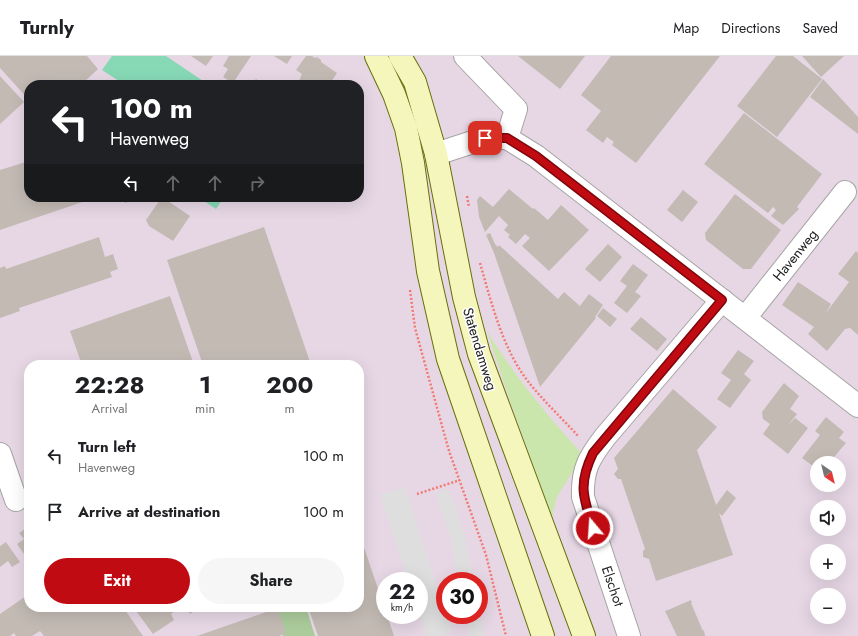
<!DOCTYPE html>
<html lang="en">
<head>
<meta charset="utf-8">
<style>
	:root { --surface:#fff; --page:#f6f6f6; --text:#202124; --muted:#757577; --line:#e0e0e0; --accent:#c10b12 }
	body { margin:0; font-family:Jost,sans-serif; background:var(--page); color:var(--text); height:100vh; display:flex; flex-direction:column; font-size:15px; white-space:nowrap }
	* { box-sizing:border-box; margin:0 }
	p { font-size:13px; color:var(--muted) }
	.icon { flex:none; width:22px; height:22px; fill:none; stroke:currentColor; stroke-width:2; stroke-linecap:round; stroke-linejoin:round }
	.map { position:relative; flex:1; overflow:hidden }
	.panel { position:absolute; left:24px; top:304px; width:340px; height:252px; display:flex; flex-direction:column; background:var(--surface); border-radius:16px; box-shadow:0 4px 16px #0002 }
	.panel>* { flex:none }
	.hud { position:absolute; left:24px; top:24px; width:340px; height:122px; border-radius:16px; box-shadow:0 4px 16px #0002; background:#202124; color:#fff; overflow:hidden }
	.needle { width:26px; rotate:145deg }
	.controls { position:absolute; left:810px; top:400px; display:grid; gap:8px }
	.controls a { display:grid; place-items:center; width:36px; height:36px; border-radius:50%; background:var(--surface); box-shadow:0 4px 16px #0002; font-size:20px }
	.speed { position:absolute; left:376px; top:516px; display:flex; gap:8px; font-size:20px; font-weight:700; text-align:center }
	.speed>* { display:grid; place-content:center; width:52px; height:52px; border-radius:50%; background:var(--surface); box-shadow:0 4px 16px #0002; line-height:1 }
	.speed small { font-size:10px; font-weight:400 }
	.speed .limit { border:6px solid #d22; background:#fff; color:#111 }
	.pin { position:absolute; display:grid; place-items:center; width:34px; height:34px; color:#fff; margin:-17px; border-radius:8px; box-shadow:0 2px 6px #0006 }
	.me { position:absolute; width:44px; margin:-22px; rotate:342deg; stroke-linejoin:round; filter:drop-shadow(0 0 3px #0008) }
	.turn { display:flex; align-items:center; gap:14px; height:84px; padding:0 20px; font-size:18px }
	.turn .icon { width:52px; height:52px; stroke-width:2.5 }
	.turn b { display:block; font-size:28px; line-height:34px }
	.lanes { display:flex; align-items:center; height:38px; padding:0 20px; background:#0003; justify-content:center; gap:20px; direction:ltr }
	.lanes .off { opacity:.35 }
	.eta { display:flex; justify-content:space-evenly; align-items:center; height:68px; text-align:center }
	.eta b { font-size:24px; font-weight:700; line-height:28px }
	.primary-button { display:flex; gap:8px; margin-top:auto; padding:8px 20px }
	.primary-button a { flex:1; height:46px; border-radius:24px; background:var(--accent); color:#fff; font-size:16px; font-weight:700; line-height:46px; text-align:center }
	.primary-button a+a { background:var(--page); color:var(--text) }
	ul { padding:0; list-style:none }
	li { display:flex; align-items:center; gap:12px; height:56px; padding:0 20px }
	li div { flex:1 }
	li b { display:block; font-size:15px }
	li em { font-style:normal }
	header { display:flex; align-items:center; gap:24px; box-sizing:border-box; height:56px; padding:0 20px; background:var(--surface); border-bottom:1px solid var(--line) }
	header strong { font-size:19px }
	nav { display:flex; gap:22px; margin-inline-start:auto; font-size:14px }
	.map>svg:first-child { display:block }
</style>
</head>
<body>
<header>
<strong>Turnly</strong>
<nav><a>Map</a><a>Directions</a><a>Saved</a></nav>
</header>
<div class="map">
<svg width="858" height="580" viewBox="0 0 858 580">
	<rect width="100%" height="100%" fill="#eeebe4"/>
	<path fill="#e7d7e5" fill-rule="evenodd" d="M 0,0 L 858,0 L 858,580 L 0,580 ZM 29,29 L 359,29 L 359,141 L 29,141 ZM 29,309 L 359,309 L 359,551 L 29,551 ZM 817,407 L 839,407 L 839,429 L 817,429 ZM 817,451 L 839,451 L 839,473 L 817,473 ZM 817,495 L 839,495 L 839,517 L 817,517 ZM 385,525 L 419,525 L 419,559 L 385,559 ZM 445,525 L 479,525 L 479,559 L 445,559 ZM 817,539 L 839,539 L 839,561 L 817,561 Z"/>
	<path fill="#cbe6ad" d="M 487,275 C 515,321 547,359 583,399 L 557,441 L 552,461 L 511,348 Z"/>
	<polygon fill="#abcb9b" points="274,551 306,551 315,580 283,580"/>
	<g fill="#87d9b6">
		<polygon points="112,0 166,0 209,29 125,29 102,14"/>
		<polygon points="198,141 224,141 216,153"/>
	</g>
	<g fill="#dedede">
		<polygon points="405,431 445,554 445,559 447,559 452,576 440,580 426,580 419,558 419,525 408,525 380,439"/>
		<polygon points="448,433 463,472 474,525 458,525 449,476 435,437"/>
		<polygon points="479,552 485,580 469,580 465,559 479,559"/>
	</g>
	<g fill="#c3bab4">
		<polygon points="0,0 87,0 98,13 81,29 29,29 29,44 0,12"/>
		<polygon points="191,0 213,0 206,10"/>
		<polygon points="229,0 251,0 233,27 223,21 228,13 223,10"/>
		<polygon points="274,0 292,0 287,8"/>
		<polygon points="306,0 312,0 315,2 317,1 321,4 321,6 337,17 329,29 302,29 299,25 302,18 296,14"/>
		<polygon points="518,0 585,0 560,33"/>
		<polygon points="611,0 720,0 636,107 612,89 614,86 607,81 603,87 586,74 601,55 581,39"/>
		<polygon points="776,0 793,0 822,23 777,81 737,50"/>
		<polygon points="802,0 844,0 821,21"/>
		<polygon points="0,20 24,46 0,68"/>
		<polygon points="256,23 265,29 251,29"/>
		<polygon points="823,23 858,61 858,78 810,41"/>
		<polygon points="744,57 822,118 797,151 799,153 783,169 771,160 776,154 773,151 768,157 704,108"/>
		<polygon points="29,105 29,141 97,141 0,174 0,114"/>
		<polygon points="509,133 533,153 534,152 548,164 561,149 589,174 549,215 522,190 530,182 525,178 516,188 508,181 510,179 504,174 508,169 499,160 485,176 479,161 477,144 480,140 493,151"/>
		<polygon points="683,134 698,146 682,166 667,154"/>
		<polygon points="735,138 781,174 751,213 743,213 706,184 705,177"/>
		<polygon points="123,141 137,141 137,142 125,147"/>
		<polygon points="162,141 190,160 173,185 149,170 146,164"/>
		<polygon points="264,171 311,309 203,309 167,204"/>
		<polygon points="490,177 495,188 498,191 499,189 558,243 564,236 580,250 589,238 603,249 595,261 596,262 540,331 494,197 486,179"/>
		<polygon points="99,181 105,201 113,198 118,213 110,216 112,221 19,252 20,255 0,262 0,212 5,210 6,213"/>
		<polygon points="608,188 622,201 600,226 585,213"/>
		<polygon points="856,195 858,197 858,279 850,272 845,273 827,295 808,278 814,271 782,249 798,226 831,248 826,257 849,226 838,218"/>
		<polygon points="633,208 648,219 635,236 641,240 627,257 614,247 627,230 620,225"/>
		<polygon points="170,240 194,309 82,309 70,275"/>
		<polygon points="603,252 617,263 610,271 597,260"/>
		<polygon points="641,261 667,283 657,295 630,273"/>
		<polygon points="738,294 754,305 744,318 751,324 730,352 717,343 731,324 721,317"/>
		<polygon points="784,327 799,340 790,353 797,358 788,369 795,362 808,372 788,398 763,378 770,368 763,363 762,356"/>
		<polygon points="673,333 717,371 697,394 716,449 727,434 736,442 722,460 719,457 733,499 656,525 649,503 643,501 643,495 645,493 621,423 618,423 614,418 618,413 614,402"/>
		<polygon points="826,361 844,376 839,382 846,387 829,407 817,407 817,413 802,402 820,379 815,375"/>
		<polygon points="29,470 29,503 28,504 17,488 24,483 19,477"/>
		<polygon points="359,477 385,553 385,559 387,559 394,580 318,580 308,551 359,551"/>
		<polygon points="6,486 20,506 12,511 8,505 0,511 0,490"/>
		<polygon points="29,538 29,551 123,551 143,580 44,580 40,575 32,580 16,580 14,577 10,580 0,580 0,558"/>
		<polygon points="691,544 692,547 691,547 703,575 704,574 705,580 677,580 665,555 668,554"/>
		<polygon points="136,551 181,551 171,558 174,564 153,578 134,552"/>
		<polygon points="186,551 195,551 197,553 190,558"/>
		<polygon points="213,551 229,551 215,556"/>
		<polygon points="278,552 286,577 279,580 197,580"/>
	</g>
	<g fill="none" stroke-linecap="round" stroke-linejoin="round">
		<g stroke="#a5a5a5" stroke-width="24">
			<g id="street">
				<polyline points="465,0 516,53 507,82"/>
				<polyline points="436,98 485,82 507,82 536,100 858,350"/>
				<polyline points="745,262 845,136"/>
				<polyline points="0,398 16,444"/>
				<path d="M 629,580 L 583,441 C 582,413 589,402 605,381 L 722,244"/>
			</g>
		</g>
		<g stroke="#686f0b" stroke-width="24">
			<g id="secondary">
				<polyline points="376,0 394,38 406,72 413,107 428,215 448,303 543,580"/>
				<polyline points="400,0 415,26 436,98 464,241 479,298 584,580"/>
			</g>
		</g>
		<g stroke="#f27a72" stroke-width="2.5" stroke-dasharray="2 2" stroke-linecap="butt">
			<polyline points="467,140 469,151"/>
			<path d="M 480,207 C 491,245 501,287 524,320 C 540,342 561,361 579,381"/>
			<polyline points="410,234 415,272 449,395 486,499 506,580"/>
			<polyline points="417,438 460,424"/>
		</g>
		<use href="#street" stroke="#fff" stroke-width="22"/>
		<use href="#secondary" stroke="#f5f6bb" stroke-width="22"/>
	</g>
	<g fill="none" stroke-linecap="round" stroke-linejoin="round">
		<g stroke="#7d070c" stroke-width="10">
			<path id="route" d="M 485,82 L 507,82 L 536,100 L 722,244 L 593,397 C 578,428 583,441 593,472"/>
		</g>
		<use href="#route" stroke="#c10b12" stroke-width="7"/>
	</g>
	<g text-anchor="middle" stroke-width="3" stroke-linejoin="round" paint-order="stroke">
		<g font-size="14" fill="#1e1e1e" stroke="#fff">
			<text transform="translate(795 199) rotate(-51)" y="5">Havenweg</text>
			<text transform="translate(480 293) rotate(73)" y="5">Statendamweg</text>
			<text transform="translate(613 530) rotate(71)" y="5">Elschot</text>
		</g>
	</g>
</svg>
<div class="controls">
<a><svg class="needle" viewBox="-14 -14 28 28"><path d="M0-13l5 13h-10z" fill="#e53935"/><path d="M0 13l5-13h-10z" fill="#757577"/></svg></a>
<a><svg class="icon" aria-label="sound" viewBox="0 0 24 24"><path d="M4 9h4l5-4v14l-5-4H4zM17 9q2 3 0 6"/></svg></a>
<a>+</a>
<a>−</a>
</div>
<div class="speed"><div>22<small>km/h</small></div><div class="limit">30</div></div>
<div class="pin" style="left:485px;top:82px;background:#d93025"><svg class="icon" aria-label="arrive" viewBox="0 0 24 24"><path d="M6 21V4h12l-3 4 3 4H6"/></svg></div>
<svg class="me" style="left:593px;top:472px" viewBox="-20 -20 40 40"><circle r="17" fill="#c10b12" stroke="#fff" stroke-width="3"/><path d="M0-11L8 9 0 5-8 9z" fill="#fff"/></svg>
<div class="hud">
<div class="turn"><svg class="icon" aria-label="left" viewBox="0 0 24 24"><path d="M17 20v-9H6M10 6l-5 5 5 5"/></svg><div><b>100 m</b>Havenweg</div></div>
<div class="lanes"><svg class="icon" aria-label="left" viewBox="0 0 24 24"><path d="M17 20v-9H6M10 6l-5 5 5 5"/></svg><svg class="icon off" aria-label="ahead" viewBox="0 0 24 24"><path d="M12 20V5M6 11l6-6 6 6"/></svg><svg class="icon off" aria-label="ahead" viewBox="0 0 24 24"><path d="M12 20V5M6 11l6-6 6 6"/></svg><svg class="icon off" aria-label="right" viewBox="0 0 24 24"><path d="M7 20v-9h11M14 6l5 5-5 5"/></svg></div>
</div>
<section class="panel">
<div class="eta">
<div><b>22:28</b><p>Arrival</p></div>
<div><b>1</b><p>min</p></div>
<div><b>200</b><p>m</p></div>
</div>
<ul>
<li><svg class="icon" aria-label="left" viewBox="0 0 24 24"><path d="M17 20v-9H6M10 6l-5 5 5 5"/></svg><div><b>Turn left</b><p>Havenweg</p></div><em>100 m</em></li>
<li><svg class="icon" aria-label="arrive" viewBox="0 0 24 24"><path d="M6 21V4h12l-3 4 3 4H6"/></svg><div><b>Arrive at destination</b></div><em>100 m</em></li>
</ul>
<div class="primary-button"><a>Exit</a><a>Share</a></div>
</section>
</div>
</body>
</html>
